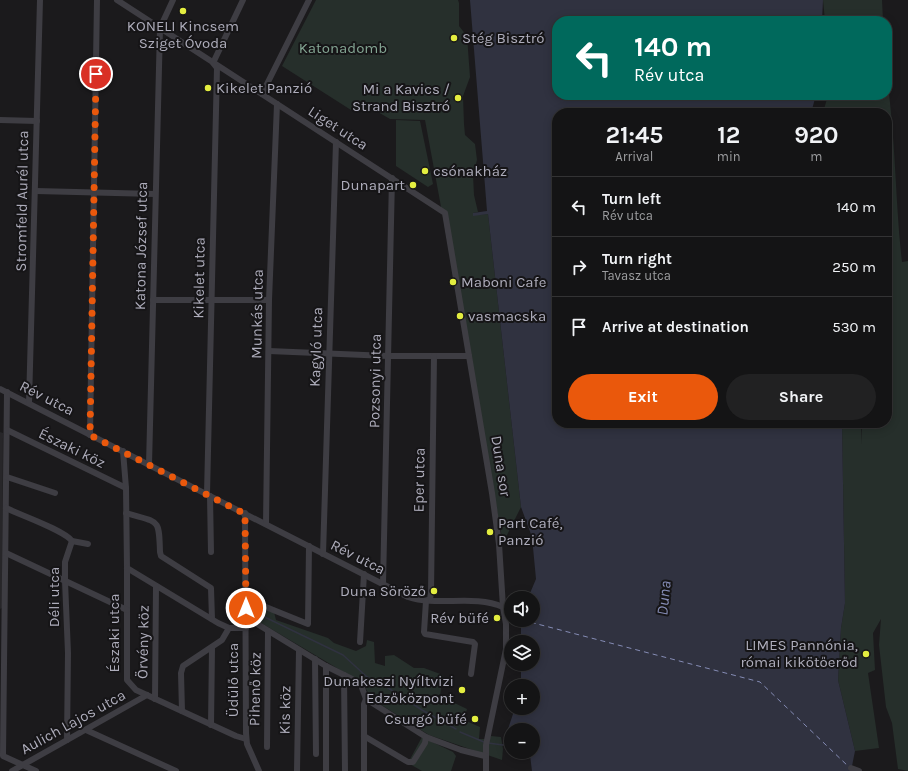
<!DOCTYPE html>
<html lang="en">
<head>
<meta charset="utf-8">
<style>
	:root { --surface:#141415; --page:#212122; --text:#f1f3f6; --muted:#9d9ea0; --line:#333334; --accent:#ea580c }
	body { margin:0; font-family:Karla,sans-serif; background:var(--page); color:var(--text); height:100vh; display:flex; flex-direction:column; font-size:15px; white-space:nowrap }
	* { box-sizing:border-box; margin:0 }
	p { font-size:13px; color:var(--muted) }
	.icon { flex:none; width:22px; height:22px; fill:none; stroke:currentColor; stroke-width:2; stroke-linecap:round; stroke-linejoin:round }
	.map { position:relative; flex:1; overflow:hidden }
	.details { position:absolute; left:552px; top:108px; width:340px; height:320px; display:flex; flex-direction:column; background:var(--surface); border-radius:16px; box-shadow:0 2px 10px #0003,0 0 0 1px var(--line) }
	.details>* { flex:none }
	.banner { position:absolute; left:552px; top:16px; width:340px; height:84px; border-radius:16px; box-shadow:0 2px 10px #0003,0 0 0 1px var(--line); background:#00695c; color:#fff; overflow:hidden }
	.fabs { position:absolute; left:504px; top:591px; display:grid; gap:8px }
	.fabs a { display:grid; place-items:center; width:36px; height:36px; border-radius:50%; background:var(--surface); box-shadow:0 2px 10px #0003,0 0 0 1px var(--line); font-size:20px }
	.pin { position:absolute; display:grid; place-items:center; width:34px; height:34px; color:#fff; margin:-17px; border:2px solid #fff; border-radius:50%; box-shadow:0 1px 4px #0007 }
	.me { position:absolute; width:44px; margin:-22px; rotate:0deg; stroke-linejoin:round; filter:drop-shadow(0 0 3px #0008) }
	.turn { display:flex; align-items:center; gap:14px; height:84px; padding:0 16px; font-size:18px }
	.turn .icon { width:52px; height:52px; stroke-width:2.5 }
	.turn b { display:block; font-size:28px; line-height:34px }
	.eta { display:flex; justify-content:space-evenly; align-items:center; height:68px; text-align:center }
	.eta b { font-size:24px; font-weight:700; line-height:28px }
	.primary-button { display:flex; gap:8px; margin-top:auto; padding:8px 16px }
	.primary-button a { flex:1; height:46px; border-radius:24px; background:var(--accent); color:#fff; font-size:16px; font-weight:700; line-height:46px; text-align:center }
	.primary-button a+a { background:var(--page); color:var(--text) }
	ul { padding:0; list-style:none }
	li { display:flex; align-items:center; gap:12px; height:60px; padding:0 16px; border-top:1px solid var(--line) }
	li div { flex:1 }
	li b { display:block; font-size:15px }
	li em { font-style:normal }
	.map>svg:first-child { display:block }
</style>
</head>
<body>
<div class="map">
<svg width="908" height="771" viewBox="0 0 908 771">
	<rect width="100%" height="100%" fill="#1b1a1c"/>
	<polygon fill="#272629" points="0,432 3,433 2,608 0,609"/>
	<g fill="#262f2b">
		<polygon points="316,0 458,0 459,3 459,26 467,36 470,77 463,96 464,124 465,135 475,144 477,160 473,175 474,195 478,212 473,213 473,215 488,214 521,507 503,543 425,120 390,119 357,100 351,110 282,66"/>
		<polygon points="823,0 882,0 883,21 825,21"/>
		<path d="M 887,79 C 896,140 895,201 902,262 L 908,261 L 908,771 L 898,769 L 892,723 L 886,707 L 879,645 L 881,619 L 873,633 L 875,670 L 868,673 L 879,748 L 855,751 L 838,680 L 841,628 L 845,603 L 842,423 L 861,423 L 862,445 L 862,423 L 887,423 L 887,113 L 823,113 L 828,95 L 887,95 Z"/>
		<polygon points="396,120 420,121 433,184 428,187 396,166"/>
		<polygon points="247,603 274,612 276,620 328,638 334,643 356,651 366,646 367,640 374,642 375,663 385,666 385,656 394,655 414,668 424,668 443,675 440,696 467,709 464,720 480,727 479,739 489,739 491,736 501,737 503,749 502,760 429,735 372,699 363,684 352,677 246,614"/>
		<polygon points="422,737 453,752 456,756 451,771 422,771 408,763"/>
	</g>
	<polygon fill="#303240" points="470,0 823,0 822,21 557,21 557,95 816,95 811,113 557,113 557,423 842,423 845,603 841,628 838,680 855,751 851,771 532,771 530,755 524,752 533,752 533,730 511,730 510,745 508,729 515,708 533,708 533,686 521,686 521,664 533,664 533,642 521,642 521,620 533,620 533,598 528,598 536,579 532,537 521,507 488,214 473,216 473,213 487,211"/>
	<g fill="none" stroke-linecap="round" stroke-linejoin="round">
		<g stroke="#303240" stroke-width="1.5">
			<polyline points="240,605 241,606"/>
			<polyline points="248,609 343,655 367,677 382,684 422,710 456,729"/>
			<polyline points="460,732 484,742"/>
			<polyline points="488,743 503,745 511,743"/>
		</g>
		<polyline stroke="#858cb5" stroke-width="1" stroke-dasharray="5 4" stroke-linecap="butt" points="522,620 760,682 849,767"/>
		<g stroke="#3e3d43" stroke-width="6">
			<polyline points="117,0 445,213 492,493 499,544 503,607 506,624 506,649 486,745 486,771"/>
			<polyline points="262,94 309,0"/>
			<polyline points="0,120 37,121"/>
			<polyline points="36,191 155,194"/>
			<polyline points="153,300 269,300"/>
			<polyline points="269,351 388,356 469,356"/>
			<path d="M 0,389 L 408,597 C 438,607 473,594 503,607"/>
			<polyline points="7,392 3,756 36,771"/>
			<polyline points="29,403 40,0"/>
			<polyline points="7,430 126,488"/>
			<polyline points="90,435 97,0"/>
			<polyline points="123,451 126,488 127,568 127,680 136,690 236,736 246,739"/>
			<polyline points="149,465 160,28 173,0"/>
			<polyline points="7,477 55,493"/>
			<polyline points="207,494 217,68 213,63 243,0"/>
			<polyline points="210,496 211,552"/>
			<path d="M 6,508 C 20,515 64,530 72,541 L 88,544"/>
			<path d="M 126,513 C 159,523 159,517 160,552 L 161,556 L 211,588 L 212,619"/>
			<polyline points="245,513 246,733 247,744 259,771"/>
			<polyline points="266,524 269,300 277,104"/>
			<polyline points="6,553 127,610"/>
			<polyline points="323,554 336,142"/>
			<polyline points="127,568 218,623 229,628 246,628"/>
			<polyline points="383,584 392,178"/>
			<polyline points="246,599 308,624 309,546"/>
			<polyline points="426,601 430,599 431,593 434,356"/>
			<polyline points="426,601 424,632 425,634 473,642 475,644 471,674"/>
			<polyline points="246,617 326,666 352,679 361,685 366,699"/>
			<polyline points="360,642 364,574"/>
			<polyline points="315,659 316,754"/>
			<polyline points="326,666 326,771"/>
			<polyline points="344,675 345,771"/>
			<polyline points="155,699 156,586"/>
			<polyline points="366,699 426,737 461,750 485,756"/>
			<polyline points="182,711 181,673 183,666 222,640 229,628"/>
			<polyline points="211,725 212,648"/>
			<polyline points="86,730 176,771"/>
			<polyline points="364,736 408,762 413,762 425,743 426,737"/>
			<polyline points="67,740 68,653 65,581 65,562 72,541"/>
			<polyline points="267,747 268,631"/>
			<polyline points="851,768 859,771"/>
			<polyline points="12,771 147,695"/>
			<polyline points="297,771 299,650"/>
			<polyline points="364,771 364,704 366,699"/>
		</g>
	</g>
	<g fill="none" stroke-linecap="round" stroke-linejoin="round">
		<polyline stroke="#ea580c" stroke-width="7" stroke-dasharray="0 12.6" points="96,74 90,435 245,514 246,608"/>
	</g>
	<g fill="#e4ee40" stroke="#161517" stroke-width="1.5">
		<circle cx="183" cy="11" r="4"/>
		<circle cx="454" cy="38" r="4"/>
		<circle cx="208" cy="88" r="4"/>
		<circle cx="458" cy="98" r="4"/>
		<circle cx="425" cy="171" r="4"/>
		<circle cx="413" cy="185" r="4"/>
		<circle cx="453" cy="282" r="4"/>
		<circle cx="460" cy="316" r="4"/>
		<circle cx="490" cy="532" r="4"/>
		<circle cx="434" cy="591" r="4"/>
		<circle cx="497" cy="618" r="4"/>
		<circle cx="866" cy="654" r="4"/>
		<circle cx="462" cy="690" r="4"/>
		<circle cx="475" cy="719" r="4"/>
	</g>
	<g text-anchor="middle" stroke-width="4" stroke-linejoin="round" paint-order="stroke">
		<g font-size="15" fill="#aeadbb" stroke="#161517" text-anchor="end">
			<text x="183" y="31" text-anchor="middle">KONELI Kincsem<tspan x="183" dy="17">Sziget Óvoda</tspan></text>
			<text x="462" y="43" text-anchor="start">Stég Bisztró</text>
			<text x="216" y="93" text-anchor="start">Kikelet Panzió</text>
			<text x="450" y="94">Mi a Kavics /<tspan x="450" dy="17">Strand Bisztró</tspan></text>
			<text x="433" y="176" text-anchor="start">csónakház</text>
			<text x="405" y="190">Dunapart</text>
			<text x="461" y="287" text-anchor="start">Maboni Cafe</text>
			<text x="468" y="321" text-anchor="start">vasmacska</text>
			<text x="498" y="528" text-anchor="start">Part Café,<tspan x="498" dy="17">Panzió</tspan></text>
			<text x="426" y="596">Duna Söröző</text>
			<text x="489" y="623">Rév büfé</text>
			<text x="858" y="650">LIMES Pannónia,<tspan x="858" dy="17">római kikötőerőd</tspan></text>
			<text x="454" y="686">Dunakeszi Nyíltvizi<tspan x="454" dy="17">Edzőközpont</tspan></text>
			<text x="467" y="724">Csurgó büfé</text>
		</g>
		<g font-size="15" fill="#84a593" stroke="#161517">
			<text x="343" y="53">Katonadomb</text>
		</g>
		<g font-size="15" fill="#aeadbb" stroke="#161517">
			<text transform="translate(338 128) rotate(33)" y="5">Liget utca</text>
			<text transform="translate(22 201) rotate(-89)" y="5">Stromfeld Aurél utca</text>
			<text transform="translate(141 246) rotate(-89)" y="5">Katona József utca</text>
			<text transform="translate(199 278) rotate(-89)" y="5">Kikelet utca</text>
			<text transform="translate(257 314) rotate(-89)" y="5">Munkás utca</text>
			<text transform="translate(316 347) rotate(-88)" y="5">Kagyló utca</text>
			<text transform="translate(375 381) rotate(-89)" y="5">Pozsonyi utca</text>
			<text transform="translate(47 398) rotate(27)" y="5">Rév utca</text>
			<text transform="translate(72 448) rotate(26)" y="5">Északi köz</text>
			<text transform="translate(501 466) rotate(81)" y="5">Duna sor</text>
			<text transform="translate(419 480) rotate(-89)" y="5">Eper utca</text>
			<text transform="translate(358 557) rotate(27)" y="5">Rév utca</text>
			<text transform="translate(54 597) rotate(-90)" y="5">Déli utca</text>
			<text transform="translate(114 633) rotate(-90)" y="5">Északi utca</text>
			<text transform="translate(143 642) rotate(-89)" y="5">Örvény köz</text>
			<text transform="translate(233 680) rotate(-90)" y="5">Üdülő utca</text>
			<text transform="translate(255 689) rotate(-89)" y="5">Pihenő köz</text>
			<text transform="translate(285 710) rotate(-89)" y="5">Kis köz</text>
			<text transform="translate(73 722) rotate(-29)" y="5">Aulich Lajos utca</text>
		</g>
		<g font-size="16" font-style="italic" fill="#858cb5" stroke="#161517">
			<text transform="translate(663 598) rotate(-84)" y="6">Duna</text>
		</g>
	</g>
</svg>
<div class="fabs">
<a><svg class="icon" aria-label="sound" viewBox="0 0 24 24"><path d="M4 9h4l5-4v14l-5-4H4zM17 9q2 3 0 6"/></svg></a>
<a><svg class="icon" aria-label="layers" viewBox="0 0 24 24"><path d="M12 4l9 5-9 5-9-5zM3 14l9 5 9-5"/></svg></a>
<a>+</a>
<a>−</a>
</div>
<div class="pin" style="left:96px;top:74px;background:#d93025"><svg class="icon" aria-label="arrive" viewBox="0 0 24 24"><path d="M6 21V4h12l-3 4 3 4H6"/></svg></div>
<svg class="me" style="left:246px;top:608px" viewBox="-20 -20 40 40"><circle r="17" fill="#ea580c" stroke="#fff" stroke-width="3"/><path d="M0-11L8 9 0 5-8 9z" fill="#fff"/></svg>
<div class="banner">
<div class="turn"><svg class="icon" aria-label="left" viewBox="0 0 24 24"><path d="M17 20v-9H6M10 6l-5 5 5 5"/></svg><div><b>140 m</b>Rév utca</div></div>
</div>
<section class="details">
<div class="eta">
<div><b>21:45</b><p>Arrival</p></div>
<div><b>12</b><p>min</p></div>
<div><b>920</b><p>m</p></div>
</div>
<ul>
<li><svg class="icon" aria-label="left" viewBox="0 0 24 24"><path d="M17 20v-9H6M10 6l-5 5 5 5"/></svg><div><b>Turn left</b><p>Rév utca</p></div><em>140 m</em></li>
<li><svg class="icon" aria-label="right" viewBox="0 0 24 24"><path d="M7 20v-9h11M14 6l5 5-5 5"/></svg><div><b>Turn right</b><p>Tavasz utca</p></div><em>250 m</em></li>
<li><svg class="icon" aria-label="arrive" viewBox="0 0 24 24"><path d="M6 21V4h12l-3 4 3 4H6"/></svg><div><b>Arrive at destination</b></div><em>530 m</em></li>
</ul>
<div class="primary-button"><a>Exit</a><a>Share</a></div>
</section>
</div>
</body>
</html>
